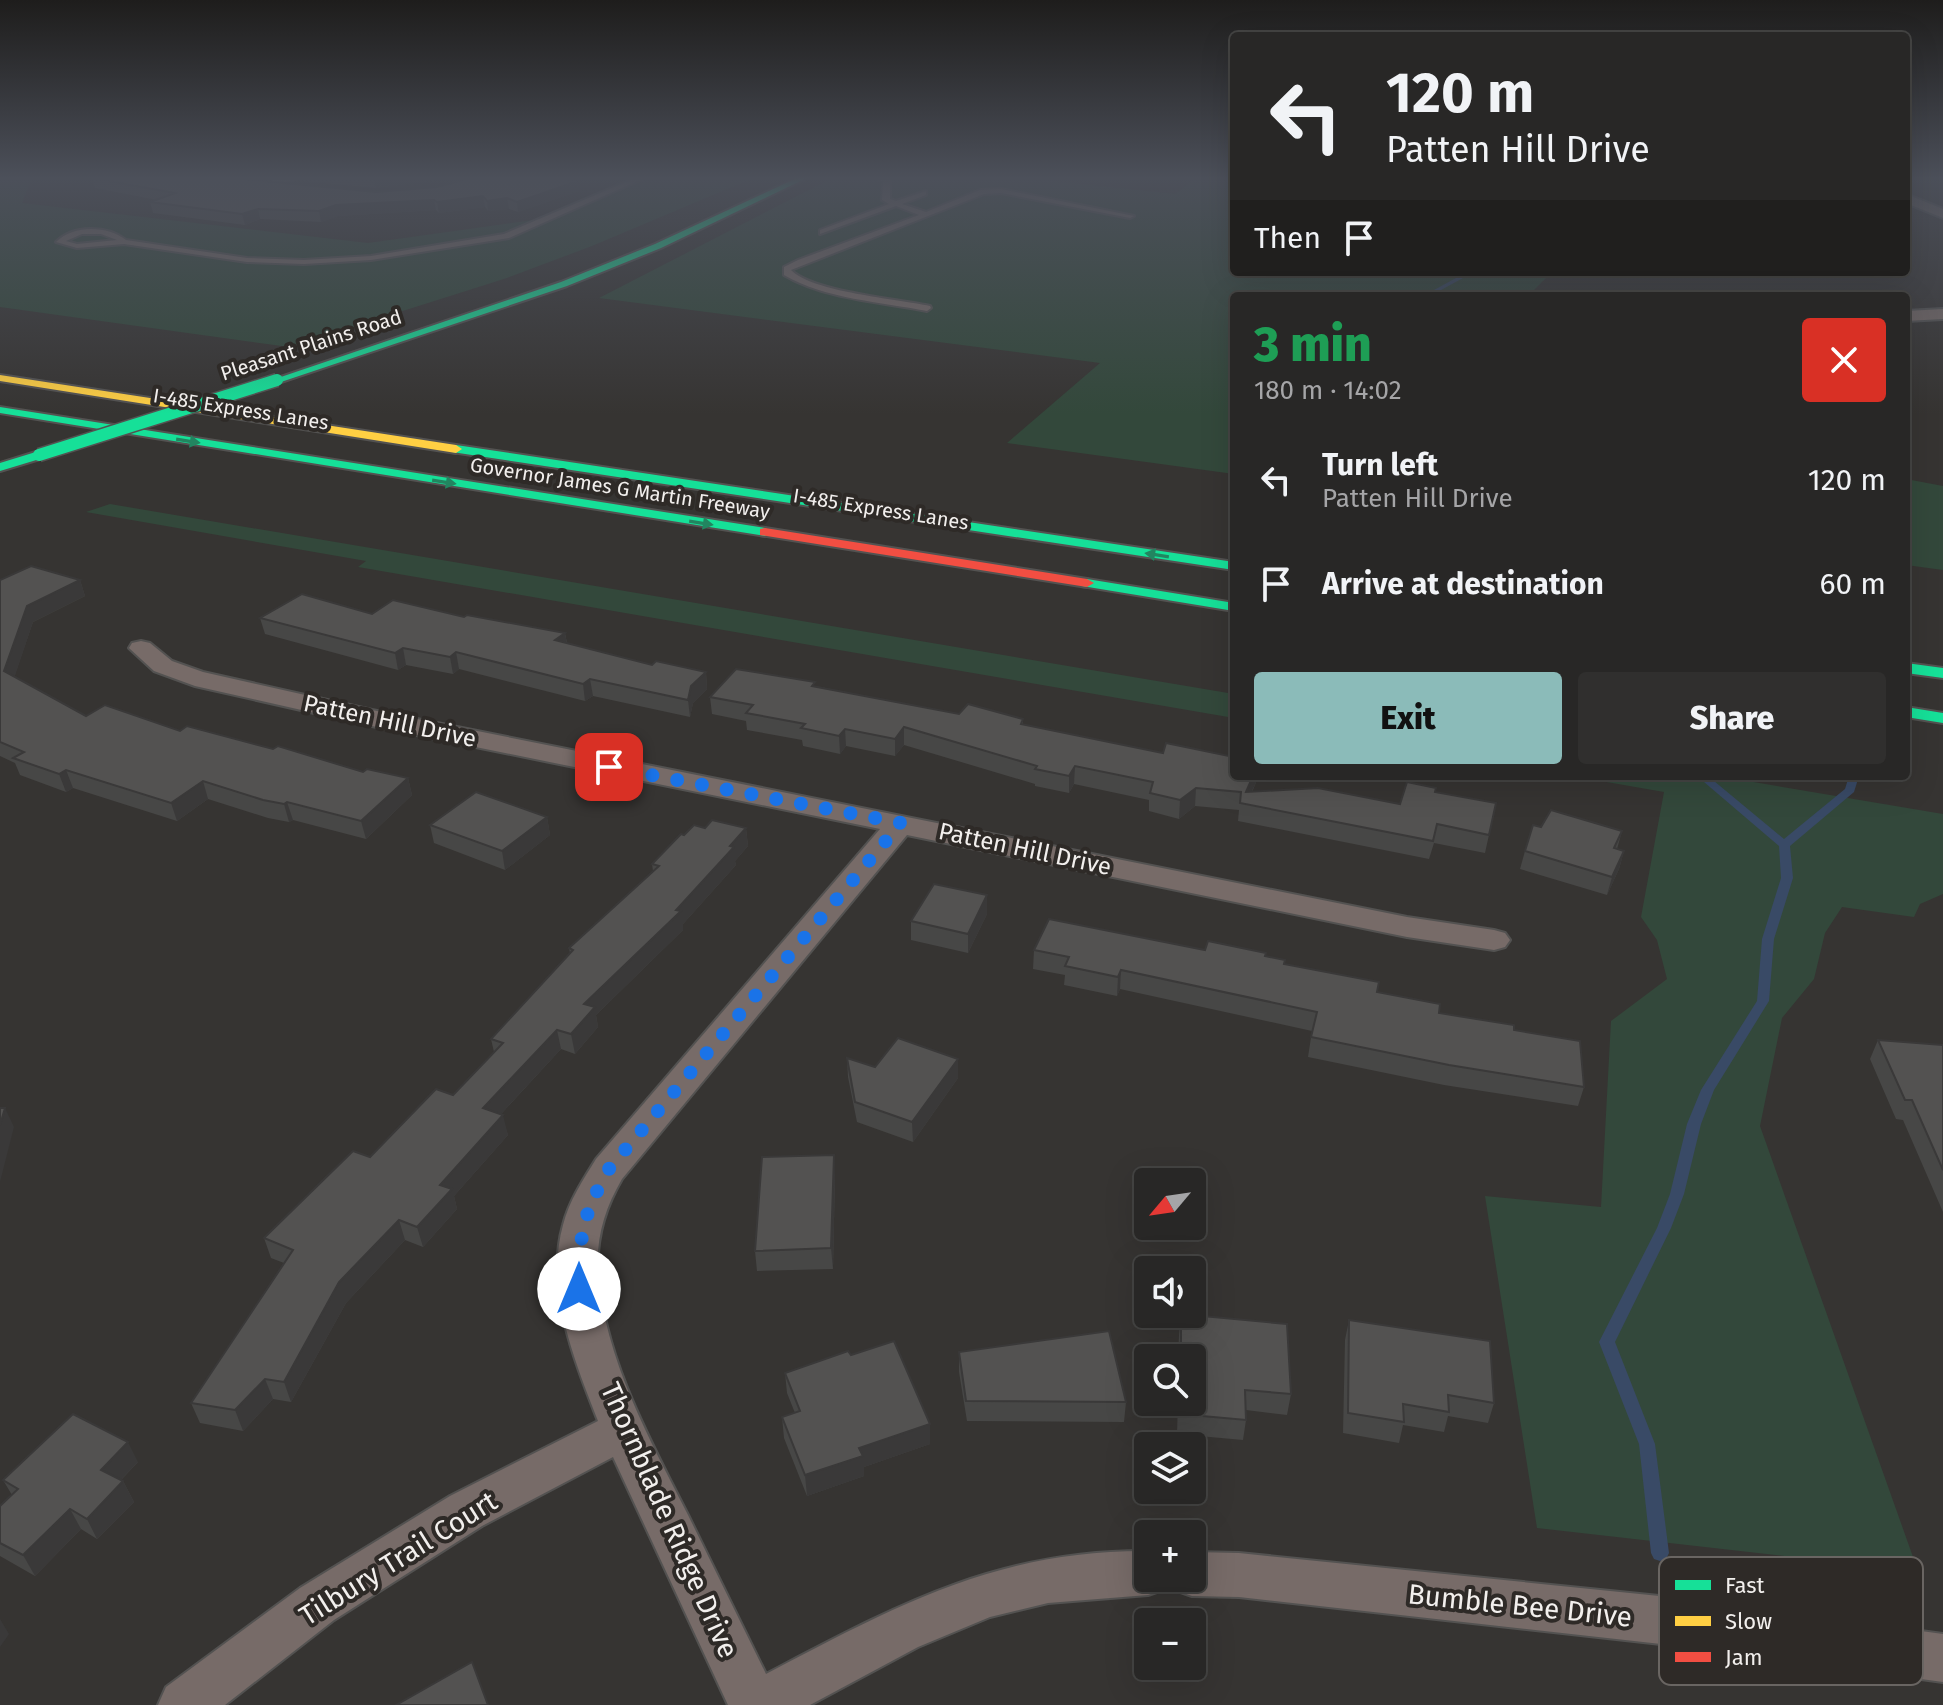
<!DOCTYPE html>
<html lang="en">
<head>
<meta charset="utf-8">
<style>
	:root { --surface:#282726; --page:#302f2e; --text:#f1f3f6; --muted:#a5a5a7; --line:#444443; --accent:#8bbbb9 }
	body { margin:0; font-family:"Fira Sans",sans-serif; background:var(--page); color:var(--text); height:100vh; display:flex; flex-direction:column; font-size:30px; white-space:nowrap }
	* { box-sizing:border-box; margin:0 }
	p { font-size:26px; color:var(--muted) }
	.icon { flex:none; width:44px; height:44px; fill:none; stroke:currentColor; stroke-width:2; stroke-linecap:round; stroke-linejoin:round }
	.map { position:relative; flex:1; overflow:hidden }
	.details { position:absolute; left:1230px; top:292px; width:680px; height:488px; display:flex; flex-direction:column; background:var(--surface); border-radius:8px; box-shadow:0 8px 32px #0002,0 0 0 2px var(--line) }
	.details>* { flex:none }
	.hud { position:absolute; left:1230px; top:32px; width:680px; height:244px; border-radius:8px; box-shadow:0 8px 32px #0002,0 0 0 2px var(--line); background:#282726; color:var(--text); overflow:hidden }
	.needle { width:52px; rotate:241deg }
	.controls { position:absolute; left:1134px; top:1168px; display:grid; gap:16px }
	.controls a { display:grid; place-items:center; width:72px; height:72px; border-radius:8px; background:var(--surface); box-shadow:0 8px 32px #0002,0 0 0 2px var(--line); font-size:40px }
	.pin { position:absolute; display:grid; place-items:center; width:68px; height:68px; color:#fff; margin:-34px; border-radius:16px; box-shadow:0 4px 12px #0006 }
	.me { position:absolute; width:88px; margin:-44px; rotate:0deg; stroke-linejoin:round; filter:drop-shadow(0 0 6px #0008) }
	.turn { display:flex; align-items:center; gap:28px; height:168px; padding:0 24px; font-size:36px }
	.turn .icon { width:104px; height:104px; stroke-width:2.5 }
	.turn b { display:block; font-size:56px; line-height:68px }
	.then { display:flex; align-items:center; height:76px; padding:0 24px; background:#0003; gap:16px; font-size:30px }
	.round { display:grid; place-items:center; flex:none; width:84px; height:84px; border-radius:8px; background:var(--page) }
	.overview { display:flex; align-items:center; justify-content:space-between; height:136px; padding:0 24px }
	h1 { font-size:48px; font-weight:800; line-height:60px; color:#1e9e55 }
	.primary-button { display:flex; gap:16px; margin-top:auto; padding:16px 24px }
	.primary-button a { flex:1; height:92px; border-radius:8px; background:var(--accent); color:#111; font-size:32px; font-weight:800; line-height:92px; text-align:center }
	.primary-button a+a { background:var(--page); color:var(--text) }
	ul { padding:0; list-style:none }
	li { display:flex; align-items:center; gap:24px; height:104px; padding:0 24px }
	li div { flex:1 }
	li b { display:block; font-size:30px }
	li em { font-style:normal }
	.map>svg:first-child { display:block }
</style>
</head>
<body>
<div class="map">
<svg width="1943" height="1705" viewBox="0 0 1943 1705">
	<rect width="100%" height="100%" fill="#363432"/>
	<g fill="#33483b">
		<polygon points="4,176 33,176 22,203 368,243 534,220 637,176 758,176 592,246 507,278 289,347 0,307 0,178"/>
		<polygon points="836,176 1007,176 1175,194 1199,176 1234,176 1234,272 1552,272 1528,296 1234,296 1234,474 1007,443 1100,363 599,298"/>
		<polygon points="1906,479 1943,486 1943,570 1906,565"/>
		<polygon points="110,504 1234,694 1234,718 358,567 366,561 86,512"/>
		<polygon points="1572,776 1718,776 1943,814 1943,894 1920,904 1914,917 1842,907 1825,933 1814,979 1782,1018 1760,1126 1918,1571 1537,1528 1485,1196 1601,1207 1611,1021 1667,979 1657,940 1641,917 1664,792"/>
	</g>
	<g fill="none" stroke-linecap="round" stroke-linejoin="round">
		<g fill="#394a66" fill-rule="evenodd">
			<polygon points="1467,272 1474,272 1430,296 1423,296"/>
			<polygon points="1697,776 1708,776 1784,839 1845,789 1849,776 1859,776 1854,792 1790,846 1793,878 1774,939 1769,1001 1714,1090 1701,1124 1684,1194 1671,1228 1615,1342 1655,1444 1669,1553 1666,1559 1660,1561 1654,1559 1651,1553 1639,1444 1599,1342 1657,1228 1670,1194 1687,1124 1701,1090 1757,1001 1762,939 1781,878 1779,846"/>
		</g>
		<g stroke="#535251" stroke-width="4">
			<g id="lane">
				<path d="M 640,176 L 649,176 L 509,238 L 371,260 L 304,264 L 247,262 L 124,244 L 77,248 L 56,242 C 73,225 107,225 126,240 L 247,258 L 304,260 L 371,256 L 504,234 ZM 82,234 L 101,234 L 117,240 L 77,244 L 66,241 Z"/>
				<path d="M 876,176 L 883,176 L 890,179 L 890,199 L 896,201 L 926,191 L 926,195 L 902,204 L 926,212 L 980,190 L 1001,189 L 1134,216 L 1130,218 L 1001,193 L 984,194 L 791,270 C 812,292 898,299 930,306 L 931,308 L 927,311 C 881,302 825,299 784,275 L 784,267 L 798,260 L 919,215 L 896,206 L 820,234 L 820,230 L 889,204 L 882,200 L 883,182 Z"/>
			</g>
		</g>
		<g stroke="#535251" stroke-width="4">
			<g id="street">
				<polygon points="283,176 302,176 267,190 260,186"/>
				<polygon points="1906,194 1943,209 1943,218 1906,203"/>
				<polygon points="1943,309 1943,319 1906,321 1906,311"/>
				<path d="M 141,641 L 150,643 L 172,661 L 203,672 L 372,710 L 1407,917 L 1494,930 L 1505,933 L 1510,940 L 1505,947 L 1494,950 L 1407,937 L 907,835 L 622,1179 C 605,1208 596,1237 598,1271 C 604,1358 650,1440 688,1515 C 714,1568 740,1621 766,1674 C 896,1606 996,1550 1148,1551 L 1148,1578 L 1170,1578 L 1165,1589 L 1148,1595 L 1048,1603 L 990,1617 L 918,1647 L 810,1705 L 728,1705 L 613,1457 L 482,1526 L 334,1620 L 225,1705 L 158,1705 L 166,1687 L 300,1588 L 450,1496 L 598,1421 C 575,1362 545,1289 563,1225 C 569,1201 583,1180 596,1159 L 880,829 L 372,726 L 195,686 L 154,671 L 129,648 L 132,643 Z"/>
				<polygon points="1192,1552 1239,1553 1679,1598 1943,1634 1943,1682 1679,1646 1239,1597 1192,1596 1175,1590 1170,1578 1192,1578"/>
			</g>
		</g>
		<g stroke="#535251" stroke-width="4">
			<g id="fast">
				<polygon points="801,176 811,176 661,248 567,286 281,382 272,380 561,282 655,244"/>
				<polygon points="0,407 765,528 772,532 765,536 0,413"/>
				<polygon points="456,445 1234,562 1234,570 452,452 450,449"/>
				<polygon points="39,451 45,455 43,458 0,471 0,463"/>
				<polygon points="1087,579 1234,603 1234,611 1082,586 1080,583"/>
				<polygon points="1906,663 1943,668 1943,678 1906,673"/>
				<polygon points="1906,707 1943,713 1943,723 1906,717"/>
			</g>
		</g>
		<g stroke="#535251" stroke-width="4">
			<polygon id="slow" points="0,375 456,445 462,449 456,453 0,381"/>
		</g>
		<g stroke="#535251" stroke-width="4">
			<polygon id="jam" points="765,528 1087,579 1094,583 1087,587 760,535 760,529"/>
		</g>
		<use href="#lane" fill="#776b68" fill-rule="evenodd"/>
		<use href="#street" fill="#776b68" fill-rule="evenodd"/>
		<use href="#fast" fill="#16e098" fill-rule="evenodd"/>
		<use href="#slow" fill="#ffcf43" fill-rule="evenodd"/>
		<use href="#jam" fill="#f24e42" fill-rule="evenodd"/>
		<g stroke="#535251" stroke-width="15" stroke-linecap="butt">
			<polyline id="fast-bridge" points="39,455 277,380"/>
		</g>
		<use href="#fast-bridge" stroke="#16e098" stroke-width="12"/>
	</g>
	<g fill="#474746">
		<polygon points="252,176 468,176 376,188"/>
		<polygon points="478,176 570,176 564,178 579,191 518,212 509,209 488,211 485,207 439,213 436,210 338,216 321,222 260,219 245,225 153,213 150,202 157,200 95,188 92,178 376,192 437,187"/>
		<polygon points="0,580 80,580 85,596 33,622 14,677 86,716 180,731 363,772 408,778 412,795 366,839 293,820 289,822 268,818 208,799 177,821 73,788 66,792 20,775 15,763 0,756"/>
		<polygon points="372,614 464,617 565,633 567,643 652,665 706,672 707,689 693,703 690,717 593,696 585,701 459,669 453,674 406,665 398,670 265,634 260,618"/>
		<polygon points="815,686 959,714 1023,719 1023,724 1257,780 1252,792 1400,804 1435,792 1496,803 1485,853 1434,843 1429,859 1238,821 1239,810 1195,806 1179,819 1149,811 1149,800 1074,784 1069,793 1035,786 1035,784 904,745 895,756 846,746 840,754 803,746 802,740 747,730 746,721 712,714 710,697"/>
		<polygon points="547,817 550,835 505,870 434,843 430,825"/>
		<polygon points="1541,827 1622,831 1617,849 1624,851 1619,869 1607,895 1520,869 1525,851"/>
		<polygon points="705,828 746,828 748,846 735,861 736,865 683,924 683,930 596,1015 598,1027 575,1054 561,1049 501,1114 508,1135 454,1196 457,1209 423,1247 405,1240 346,1303 291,1402 273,1399 243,1431 200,1423 191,1403 284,1263 271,1258 264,1238 453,1095 494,1052 491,1039 570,953 569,948 653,871 652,864 684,835"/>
		<polygon points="987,895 987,914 968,953 911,940 911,921"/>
		<polygon points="1034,950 1205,950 1265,956 1285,964 1377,992 1439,1013 1514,1030 1584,1087 1578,1106 1444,1085 1308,1057 1312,1031 1120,989 1117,996 1064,985 1065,975 1033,969"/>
		<polygon points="1878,1040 1943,1045 1943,1212 1903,1120 1896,1119 1870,1059"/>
		<polygon points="847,1058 875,1067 958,1078 913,1142 857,1122 848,1077"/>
		<polygon points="835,1175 833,1269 757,1271 755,1251"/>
		<polygon points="1181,1314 1291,1394 1287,1415 1246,1410 1246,1420 1243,1440 1177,1434 1178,1402 1192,1402 1192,1358 1178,1358 1179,1335"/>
		<polygon points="1349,1320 1494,1403 1488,1423 1448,1416 1444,1432 1403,1425 1399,1443 1343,1433 1345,1340"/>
		<polygon points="959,1352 1126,1402 1124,1422 967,1421 959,1372"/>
		<polygon points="851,1355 930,1444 864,1467 864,1476 807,1496 784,1438 782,1417 795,1413 787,1393 785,1373"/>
		<polygon points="138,1462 121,1480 123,1481 134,1502 97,1539 81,1529 35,1576 0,1556 0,1506 12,1495 3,1480"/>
	</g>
	<g fill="#3a3939">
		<polygon points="390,176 468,176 376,188 374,178"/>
		<polygon points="578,181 579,191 518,212 517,202"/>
		<polygon points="483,196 485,207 439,213 437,202"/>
		<polygon points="507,198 509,209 488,211 487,201"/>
		<polygon points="434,200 436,210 338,216 321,222 319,211 336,205"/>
		<polygon points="258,209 260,219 245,225 242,214"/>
		<polygon points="80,580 85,596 33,622 11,688 4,671 27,606"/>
		<polygon points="565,633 568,650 555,640"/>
		<polygon points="403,648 406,665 398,670 395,653"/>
		<polygon points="456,652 459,669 453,674 450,657"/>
		<polygon points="706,672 707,689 693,703 690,717 688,700 691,686"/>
		<polygon points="590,679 593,696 585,701 583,684"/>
		<polygon points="904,727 904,745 895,756 895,739"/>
		<polygon points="845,729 846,746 840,754 839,736"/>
		<polygon points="1075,766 1074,784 1069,793 1069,776"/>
		<polygon points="66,770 73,788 66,792 59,774"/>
		<polygon points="1253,776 1258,776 1257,780 1246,804 1246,792"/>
		<polygon points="408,778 412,795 366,839 361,821"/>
		<polygon points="203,781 208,799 177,821 171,803"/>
		<polygon points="1196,788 1195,806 1179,819 1180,800"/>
		<polygon points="287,802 293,820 289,822 284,804"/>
		<polygon points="547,817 550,835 505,870 502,851"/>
		<polygon points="746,828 748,846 735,861 736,865 683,924 683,930 596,1015 598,1027 575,1054 571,1034 584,1004 676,910"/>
		<polygon points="1624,851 1619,869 1607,895 1612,877"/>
		<polygon points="987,895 987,914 968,953 968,934"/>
		<polygon points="1121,970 1120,989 1117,996 1118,977"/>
		<polygon points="557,1030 561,1049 488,1128 483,1108"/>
		<polygon points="958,1059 958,1078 913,1142 912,1122"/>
		<polygon points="5,1108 14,1127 0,1182 0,1125"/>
		<polygon points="503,1115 508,1135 454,1196 457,1209 423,1247 417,1227 440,1185"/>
		<polygon points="834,1155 835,1175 833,1269 831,1248"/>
		<polygon points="399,1220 405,1240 346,1303 291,1402 284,1382 339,1282"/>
		<polygon points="265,1379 273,1399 243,1431 235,1410"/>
		<polygon points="930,1424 930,1444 864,1467 864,1476 807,1496 805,1475 859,1448"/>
		<polygon points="128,1442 138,1462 111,1490 101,1470"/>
		<polygon points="123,1481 134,1502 97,1539 87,1519"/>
		<polygon points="70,1509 81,1529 35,1576 23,1555"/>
		<polygon points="0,1619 9,1634 0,1647"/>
	</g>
	<g fill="#535251" stroke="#3a3939" stroke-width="2">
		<polygon points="101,176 212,176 376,192 437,187 478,176 550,176 578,181 517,202 507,198 487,201 483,196 437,202 434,200 336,205 319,211 258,209 242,214 150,202 175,193 92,178"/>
		<polygon points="352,176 390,176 374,178"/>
		<polygon points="31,566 80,580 27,606 4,671 86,716 105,705 180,731 187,726 273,749 278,746 363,772 367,769 408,778 361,821 287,802 284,804 263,800 203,781 171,803 66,770 59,774 13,758 24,752 0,742 0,580"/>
		<polygon points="302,594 372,614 393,600 464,617 467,615 565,633 555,640 652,665 656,661 706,672 691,686 688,700 590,679 583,684 456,652 450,657 403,648 395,653 260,618"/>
		<polygon points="736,669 815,682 812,686 959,714 968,704 1023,719 1021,724 1163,753 1166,743 1234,757 1234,776 1253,776 1246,792 1318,788 1400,804 1407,782 1436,788 1435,792 1496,803 1489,835 1437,824 1433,841 1240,803 1241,792 1196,788 1180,800 1150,793 1153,782 1075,766 1069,776 1035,769 1037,766 904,727 895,739 845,729 839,736 801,728 805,724 746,713 753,705 710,697"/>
		<polygon points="476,792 547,817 502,851 430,825"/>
		<polygon points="1551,810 1622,831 1614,848 1624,851 1612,877 1525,851 1533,825 1541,827"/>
		<polygon points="712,820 746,828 730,846 734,847 676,910 681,911 584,1004 595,1007 571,1034 557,1030 483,1108 503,1115 440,1185 452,1189 417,1227 399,1220 339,1282 284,1382 265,1379 235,1410 191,1403 293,1250 264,1238 353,1151 370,1157 436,1089 453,1095 503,1043 491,1039 573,950 569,948 659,866 652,864 681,834 684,835 694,825 705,828"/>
		<polygon points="934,884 987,895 968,934 911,921"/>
		<polygon points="1049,919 1205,950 1208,941 1266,953 1265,956 1285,960 1284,964 1379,982 1377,992 1440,1004 1439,1013 1514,1025 1514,1030 1580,1041 1584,1087 1449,1065 1311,1037 1317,1012 1121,970 1118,977 1065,966 1069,957 1034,950"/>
		<polygon points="898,1038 958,1059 912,1122 855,1102 847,1058 875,1067"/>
		<polygon points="1878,1040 1943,1045 1943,1170 1912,1100 1905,1100"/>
		<polygon points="0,1108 5,1108 0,1125"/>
		<polygon points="834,1155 831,1248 755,1251 762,1157"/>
		<polygon points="1181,1314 1287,1324 1291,1394 1245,1390 1246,1420 1180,1414 1180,1402 1192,1402 1192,1358 1181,1358"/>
		<polygon points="1349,1320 1490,1341 1494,1403 1448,1395 1449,1412 1403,1404 1404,1422 1348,1413"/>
		<polygon points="1109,1331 1126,1402 966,1401 959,1352"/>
		<polygon points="894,1341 930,1424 859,1448 863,1456 805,1475 782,1417 800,1411 785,1373 848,1351 851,1355"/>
		<polygon points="73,1414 128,1442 101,1470 123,1481 87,1519 70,1509 23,1555 0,1543 0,1506 18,1489 3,1480"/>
		<polygon points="472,1662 488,1705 396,1705"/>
	</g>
	<defs><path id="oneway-solid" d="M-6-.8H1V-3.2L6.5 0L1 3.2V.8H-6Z" transform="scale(2)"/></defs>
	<g fill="#228560">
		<use href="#oneway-solid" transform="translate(188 441) rotate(9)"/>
		<use href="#oneway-solid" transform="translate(444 482) rotate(9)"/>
		<use href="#oneway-solid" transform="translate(701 523) rotate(9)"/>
		<use href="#oneway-solid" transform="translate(1157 555) rotate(-171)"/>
	</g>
	<linearGradient id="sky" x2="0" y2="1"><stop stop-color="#1e1d1c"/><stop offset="0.43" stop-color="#4c505a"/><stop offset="1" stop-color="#4c505a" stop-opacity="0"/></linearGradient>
	<rect width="1943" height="414" fill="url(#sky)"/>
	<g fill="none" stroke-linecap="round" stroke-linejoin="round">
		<path stroke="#1a73e8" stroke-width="14" stroke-dasharray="0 25.2" d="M 579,1289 C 580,1234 581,1218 609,1169 L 901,823 L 609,767"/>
	</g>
	<g text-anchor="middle" stroke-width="8" stroke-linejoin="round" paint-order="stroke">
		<g font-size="20" fill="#f2efed" stroke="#2e2a27">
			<text transform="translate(311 345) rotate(-18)" y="7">Pleasant Plains Road</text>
			<text transform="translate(241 409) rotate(9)" y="7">I-485 Express Lanes</text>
			<text transform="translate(620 488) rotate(9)" y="7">Governor James G Martin Freeway</text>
			<text transform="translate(881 509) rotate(9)" y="7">I-485 Express Lanes</text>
		</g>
		<g font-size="24" fill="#f2efed" stroke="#2e2a27">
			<text transform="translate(390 721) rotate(12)" y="8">Patten Hill Drive</text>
			<text transform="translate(1025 849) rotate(12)" y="8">Patten Hill Drive</text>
		</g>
		<g font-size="28" fill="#f2efed" stroke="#2e2a27">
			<text transform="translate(670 1520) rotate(66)" y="10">Thornblade Ridge Drive</text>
			<text transform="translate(398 1558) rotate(-32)" y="10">Tilbury Trail Court</text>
			<text transform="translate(1520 1605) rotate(6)" y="10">Bumble Bee Drive</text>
		</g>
	</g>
	<rect x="1659" y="1557" width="264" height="128" rx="12" fill="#2e2a27" stroke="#696562" stroke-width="2"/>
	<rect x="1675" y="1580" width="36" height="10" fill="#16e098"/>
	<rect x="1675" y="1616" width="36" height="10" fill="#ffcf43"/>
	<rect x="1675" y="1652" width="36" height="10" fill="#f24e42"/>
	<g font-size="22" fill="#f2efed">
		<text x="1725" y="1593">Fast</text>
		<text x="1725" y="1629">Slow</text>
		<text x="1725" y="1665">Jam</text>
	</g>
</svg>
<div class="controls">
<a><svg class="needle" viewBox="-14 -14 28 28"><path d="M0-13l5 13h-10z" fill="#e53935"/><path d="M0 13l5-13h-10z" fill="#a5a5a7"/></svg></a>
<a><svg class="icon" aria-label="sound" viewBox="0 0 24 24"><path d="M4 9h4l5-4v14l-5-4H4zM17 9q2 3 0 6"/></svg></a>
<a><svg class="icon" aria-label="search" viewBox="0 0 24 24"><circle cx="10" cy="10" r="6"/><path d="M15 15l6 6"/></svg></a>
<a><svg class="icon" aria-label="layers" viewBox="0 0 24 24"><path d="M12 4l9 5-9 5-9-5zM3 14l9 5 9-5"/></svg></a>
<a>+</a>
<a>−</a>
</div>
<div class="pin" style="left:609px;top:767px;background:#d93025"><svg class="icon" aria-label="arrive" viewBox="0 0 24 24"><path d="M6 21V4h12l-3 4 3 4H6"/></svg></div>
<svg class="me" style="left:579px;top:1289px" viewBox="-20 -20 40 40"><circle r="19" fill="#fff"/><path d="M0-13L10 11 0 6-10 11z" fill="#1a73e8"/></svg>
<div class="hud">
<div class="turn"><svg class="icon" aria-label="left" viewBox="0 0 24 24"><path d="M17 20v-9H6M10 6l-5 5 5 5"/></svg><div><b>120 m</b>Patten Hill Drive</div></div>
<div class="then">Then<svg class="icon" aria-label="arrive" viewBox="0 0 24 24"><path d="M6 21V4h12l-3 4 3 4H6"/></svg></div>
</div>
<section class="details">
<div class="overview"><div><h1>3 min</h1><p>180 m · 14:02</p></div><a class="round" style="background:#d93025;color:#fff"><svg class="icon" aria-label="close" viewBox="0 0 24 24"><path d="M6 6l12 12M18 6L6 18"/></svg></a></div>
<ul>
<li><svg class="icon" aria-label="left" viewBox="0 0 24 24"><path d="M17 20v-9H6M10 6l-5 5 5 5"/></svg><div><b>Turn left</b><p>Patten Hill Drive</p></div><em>120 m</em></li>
<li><svg class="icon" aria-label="arrive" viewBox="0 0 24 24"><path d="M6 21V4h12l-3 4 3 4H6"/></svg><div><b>Arrive at destination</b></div><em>60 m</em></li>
</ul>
<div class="primary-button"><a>Exit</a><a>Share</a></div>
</section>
</div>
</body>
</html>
